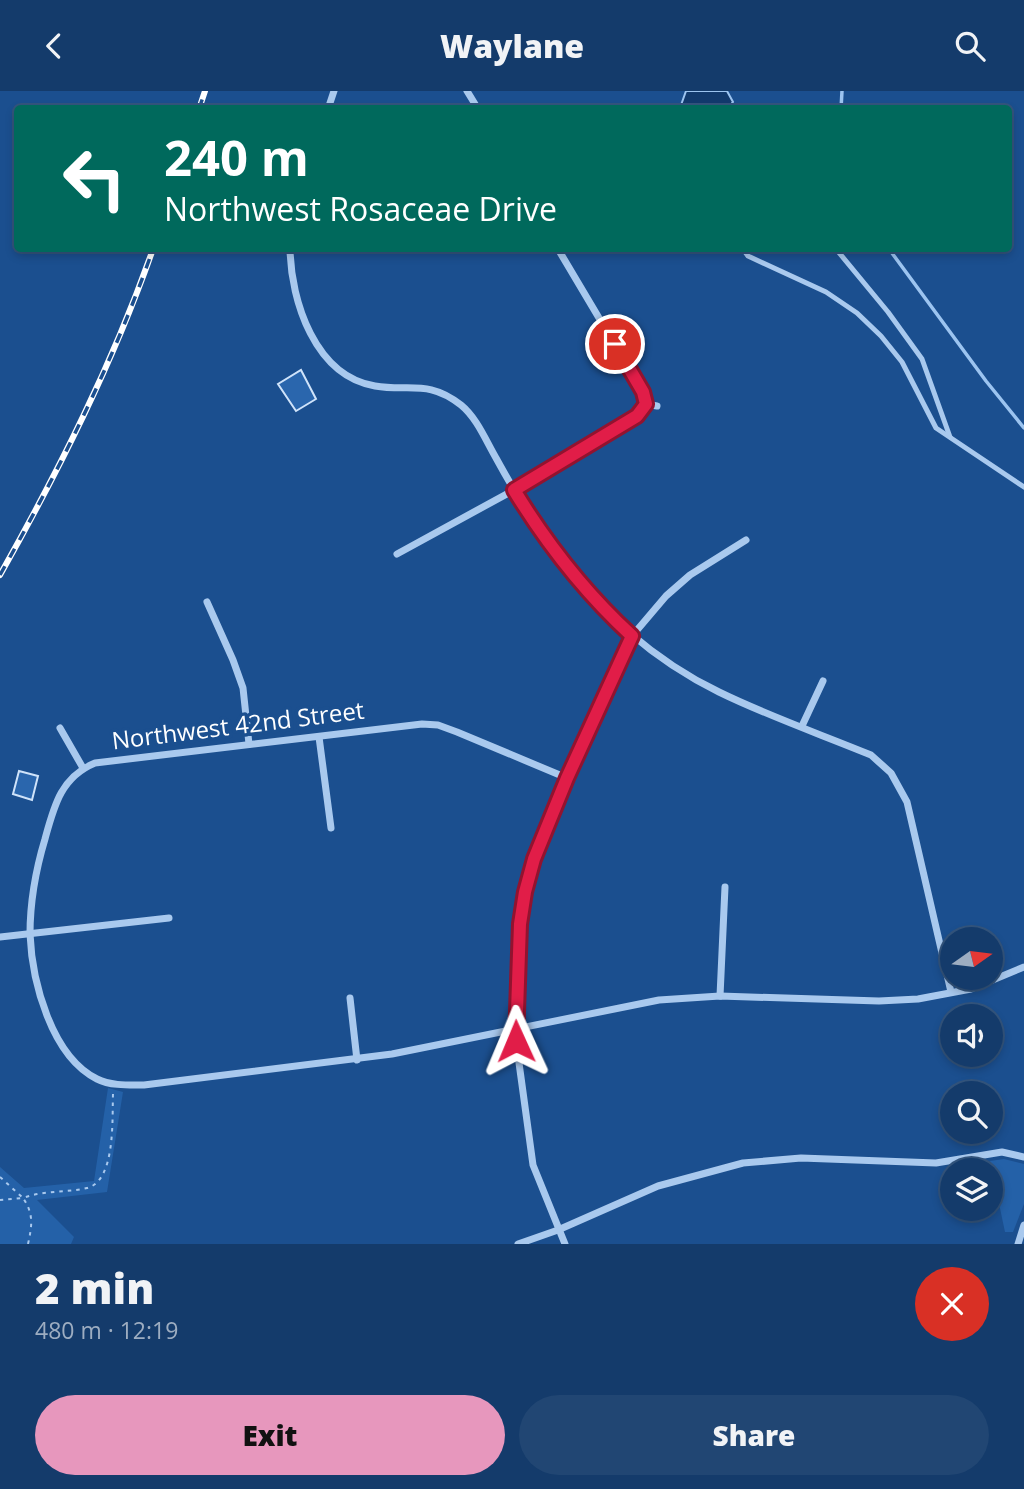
<!DOCTYPE html>
<html lang="en">
<head>
<meta charset="utf-8">
<style>
	:root { --surface:#143b6b; --page:#214673; --text:#f1f3f6; --muted:#9dadc1; --line:#33557e; --accent:#e797bd }
	body { margin:0; font-family:"Open Sans",sans-serif; background:var(--page); color:var(--text); height:100vh; display:flex; flex-direction:column; font-size:26px; white-space:nowrap }
	* { box-sizing:border-box; margin:0 }
	p { font-size:23px; color:var(--muted) }
	.icon { flex:none; width:38px; height:38px; fill:none; stroke:currentColor; stroke-width:2; stroke-linecap:round; stroke-linejoin:round }
	.map { position:relative; height:1153px; overflow:hidden }
	.drawer { display:flex; flex-direction:column; background:var(--surface); flex:1 }
	.drawer>* { flex:none }
	.top-card { position:absolute; left:14px; top:14px; width:998px; height:147px; border-radius:7px; box-shadow:0 4px 10px #0003,0 0 0 2px var(--line); background:#00695c; color:#fff; overflow:hidden }
	.needle { width:46px; rotate:76deg }
	.controls { position:absolute; left:940px; top:836px; display:grid; gap:14px }
	.controls a { display:grid; place-items:center; width:63px; height:63px; border-radius:50%; background:var(--surface); box-shadow:0 4px 10px #0003,0 0 0 2px var(--line); font-size:35px }
	.pin { position:absolute; display:grid; place-items:center; width:60px; height:60px; color:#fff; margin:-30px; border:4px solid #fff; border-radius:50%; box-shadow:0 2px 7px #0007 }
	.me { position:absolute; width:77px; margin:-38px; rotate:359deg; stroke-linejoin:round; filter:drop-shadow(0 0 5px #0008) }
	.turn { display:flex; align-items:center; gap:24px; height:147px; padding:0 35px; font-size:32px }
	.turn .icon { width:91px; height:91px; stroke-width:2.5 }
	.turn b { display:block; font-size:49px; line-height:60px }
	.round { display:grid; place-items:center; flex:none; width:74px; height:74px; border-radius:37px; background:var(--page) }
	.overview { display:flex; align-items:center; justify-content:space-between; height:119px; padding:0 35px }
	h1 { font-size:42px; font-weight:800; line-height:52px }
	.primary-button { display:flex; gap:14px; margin-top:auto; padding:14px 35px }
	.primary-button a { flex:1; height:80px; border-radius:42px; background:var(--accent); color:#111; font-size:28px; font-weight:800; line-height:80px; text-align:center }
	.primary-button a+a { background:var(--page); color:var(--text) }
	header { display:flex; justify-content:space-between; align-items:center; height:91px; padding:0 35px; background:var(--surface); font-size:32px; font-weight:800 }
	.map>svg:first-child { display:block }
</style>
</head>
<body>
<header><svg class="icon" aria-label="back" viewBox="0 0 24 24"><path d="M15 5l-7 7 7 7"/></svg>Waylane<svg class="icon" aria-label="search" viewBox="0 0 24 24"><circle cx="10" cy="10" r="6"/><path d="M15 15l6 6"/></svg></header>
<div class="map">
<svg width="1024" height="1153" viewBox="0 0 1024 1153">
	<rect width="100%" height="100%" fill="#1b4f8f"/>
	<g fill="#2461a8">
		<polygon points="108,997 123,1001 107,1101 37,1109 74,1146 71,1153 0,1153 0,1076 24,1097 94,1090"/>
		<polygon points="1004,1068 1024,1073 1024,1113 1013,1141 1005,1141 990,1070"/>
	</g>
	<polygon fill="#123a6d" stroke="#9cc4f0" stroke-width="2" points="686,0 727,0 733,11 728,17 680,17"/>
	<g fill="none" stroke-linecap="round" stroke-linejoin="round">
		<g stroke="#9cc4f0" stroke-width="3.5">
			<polyline points="841,18 842,0"/>
			<polyline points="889,158 986,290 1024,337"/>
		</g>
	</g>
	<g fill="#2a66ad" stroke="#cfe3fa" stroke-width="2">
		<polygon points="301,279 316,308 296,320 278,293"/>
		<polygon points="19,680 38,685 32,709 13,703"/>
	</g>
	<g fill="none" stroke-linecap="round" stroke-linejoin="round">
		<g stroke="#a9c9ee" stroke-width="2" stroke-dasharray="3.5 5" stroke-linecap="butt">
			<polyline points="0,1086 23,1107 0,1109"/>
			<path d="M 28,1153 C 32,1135 34,1123 23,1107 C 44,1099 66,1102 87,1097 C 116,1090 112,1027 113,1003"/>
		</g>
		<g stroke="#a9c9ee" stroke-width="5">
			<polyline points="743,158 748,165 826,201 857,222 881,245 902,271 936,337 1024,396"/>
			<polyline points="836,158 888,221 922,268 950,346"/>
		</g>
		<g stroke="#a9c9ee" stroke-width="7">
			<polyline points="467,0 478,18"/>
			<polyline points="328,18 334,0"/>
			<path d="M 290,158 C 291,210 315,285 375,295 C 409,301 428,288 461,314 C 477,327 486,350 496,367 C 513,398 531,429 552,457 C 596,517 651,568 719,601 C 768,625 820,643 871,664 L 891,682 L 907,711 L 951,901"/>
			<polyline points="558,158 643,301 646,313 657,315"/>
			<polyline points="397,463 514,399 637,325 646,313"/>
			<polyline points="207,511 233,569 243,597 249,653"/>
			<polyline points="802,635 823,590"/>
			<polyline points="60,637 83,677"/>
			<polyline points="319,646 331,737"/>
			<path d="M 567,687 L 457,641 L 438,634 L 422,633 L 95,672 C 61,686 54,715 45,748 C 36,778 30,811 30,843 C 32,890 51,965 97,988 C 111,995 129,994 144,994 L 392,963 L 659,909 L 720,905 L 879,910 L 918,908 L 971,898 L 1024,876"/>
			<polyline points="0,846 169,827"/>
			<polyline points="720,905 725,796"/>
			<polyline points="350,907 357,969"/>
			<polyline points="518,1153 558,1139 658,1095 743,1072 801,1067 936,1072 1002,1061 1024,1066"/>
			<polyline points="565,1153 533,1074 516,950 517,874 525,801 534,768 567,687 632,545 666,505 690,484 746,449"/>
			<polyline points="1018,1153 1024,1134"/>
		</g>
		<g stroke="#fff" stroke-width="6">
			<g id="rail">
				<polyline points="199,18 205,0"/>
				<path d="M 0,484 C 59,379 113,272 153,158"/>
			</g>
		</g>
		<use href="#rail" stroke="#1b4f8f" stroke-width="3.5" stroke-dasharray="10" stroke-linecap="butt"/>
	</g>
	<g fill="none" stroke-linecap="round" stroke-linejoin="round">
		<g stroke="#92132f" stroke-width="18">
			<path id="route" d="M 516,950 L 520,833 L 525,801 L 534,768 L 567,687 L 632,545 C 585,502 547,453 514,399 L 637,325 L 646,313 L 643,301 L 615,253"/>
		</g>
		<use href="#route" stroke="#e11d48" stroke-width="12"/>
	</g>
	<g text-anchor="middle" stroke-width="7" stroke-linejoin="round" paint-order="stroke">
		<g font-size="24" fill="#fff" stroke="#1b4f8f">
			<text transform="translate(238 635) rotate(-7)" y="8">Northwest 42nd Street</text>
		</g>
	</g>
</svg>
<div class="controls">
<a><svg class="needle" viewBox="-14 -14 28 28"><path d="M0-13l5 13h-10z" fill="#e53935"/><path d="M0 13l5-13h-10z" fill="#9dadc1"/></svg></a>
<a><svg class="icon" aria-label="sound" viewBox="0 0 24 24"><path d="M4 9h4l5-4v14l-5-4H4zM17 9q2 3 0 6"/></svg></a>
<a><svg class="icon" aria-label="search" viewBox="0 0 24 24"><circle cx="10" cy="10" r="6"/><path d="M15 15l6 6"/></svg></a>
<a><svg class="icon" aria-label="layers" viewBox="0 0 24 24"><path d="M12 4l9 5-9 5-9-5zM3 14l9 5 9-5"/></svg></a>
</div>
<div class="pin" style="left:615px;top:253px;background:#d93025"><svg class="icon" aria-label="arrive" viewBox="0 0 24 24"><path d="M6 21V4h12l-3 4 3 4H6"/></svg></div>
<svg class="me" style="left:516px;top:950px" viewBox="-20 -20 40 40"><path d="M0-17L14 15 0 8-14 15z" fill="#e11d48" stroke="#fff" stroke-width="4"/></svg>
<div class="top-card">
<div class="turn"><svg class="icon" aria-label="left" viewBox="0 0 24 24"><path d="M17 20v-9H6M10 6l-5 5 5 5"/></svg><div><b>240 m</b>Northwest Rosaceae Drive</div></div>
</div>
</div>
<section class="drawer">
<div class="overview"><div><h1>2 min</h1><p>480 m · 12:19</p></div><a class="round" style="background:#d93025;color:#fff"><svg class="icon" aria-label="close" viewBox="0 0 24 24"><path d="M6 6l12 12M18 6L6 18"/></svg></a></div>
<div class="primary-button"><a>Exit</a><a>Share</a></div>
</section>
</body>
</html>
